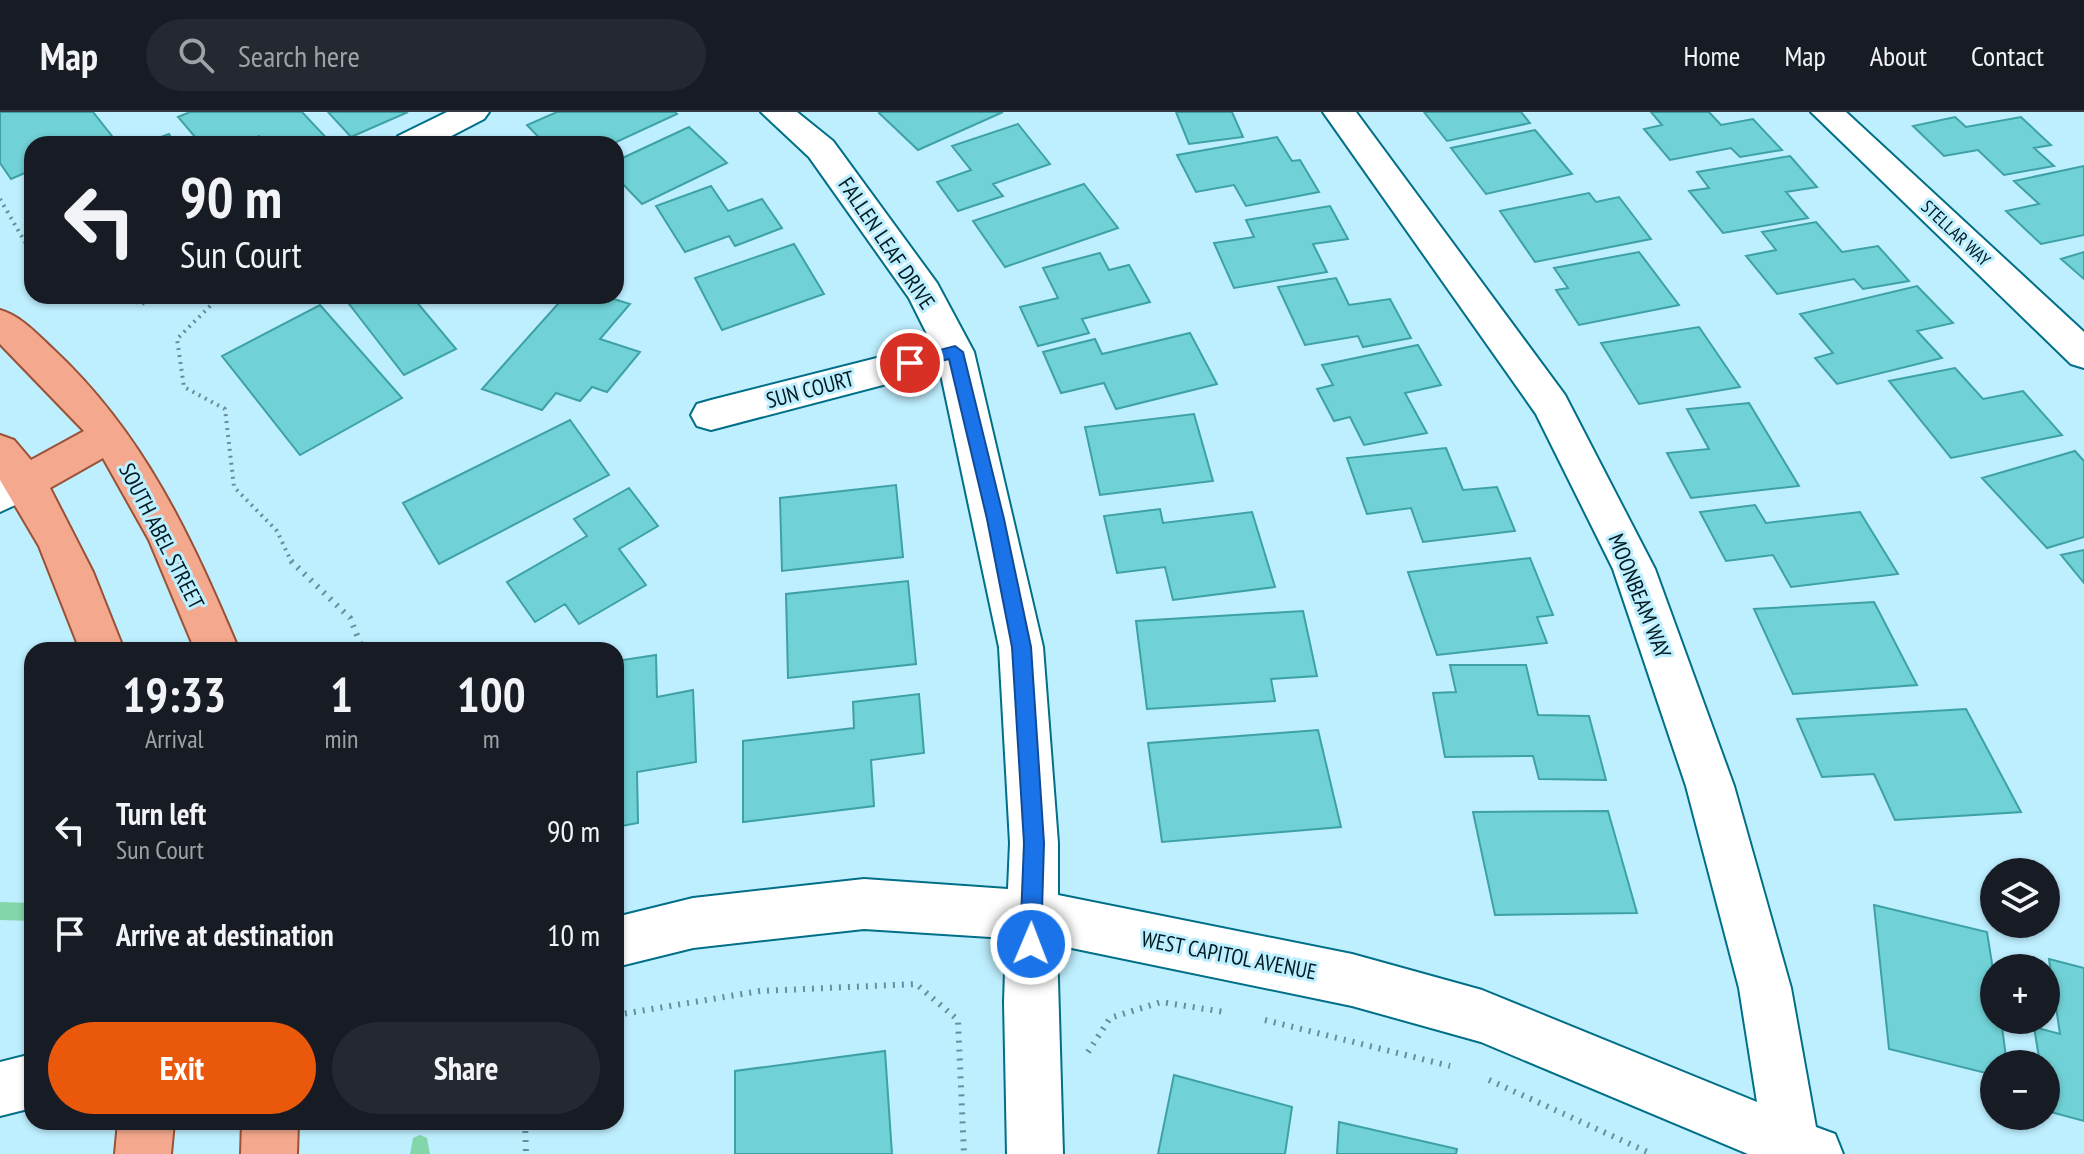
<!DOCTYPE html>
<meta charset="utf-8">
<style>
:root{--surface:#171b24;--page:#242831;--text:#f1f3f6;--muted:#9ea1a6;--line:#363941;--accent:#ea580c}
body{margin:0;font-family:"PT Sans Narrow",sans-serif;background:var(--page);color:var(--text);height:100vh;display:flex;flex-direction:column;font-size:30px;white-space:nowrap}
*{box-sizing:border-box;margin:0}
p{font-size:26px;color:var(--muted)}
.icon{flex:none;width:44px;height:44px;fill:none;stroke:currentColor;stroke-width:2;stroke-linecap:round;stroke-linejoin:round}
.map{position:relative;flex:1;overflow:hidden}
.side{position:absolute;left:24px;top:530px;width:600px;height:488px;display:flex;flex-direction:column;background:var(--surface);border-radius:24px;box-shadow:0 2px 6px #0004}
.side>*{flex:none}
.banner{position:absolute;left:24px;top:24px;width:600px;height:168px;border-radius:24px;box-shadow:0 2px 6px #0004;background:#171b24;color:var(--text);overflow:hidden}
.tools{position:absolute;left:1980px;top:746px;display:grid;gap:16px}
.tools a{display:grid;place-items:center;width:80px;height:80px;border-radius:50%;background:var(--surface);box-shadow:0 2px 6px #0004;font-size:40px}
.pin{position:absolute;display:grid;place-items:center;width:68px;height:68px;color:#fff;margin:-34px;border:4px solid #fff;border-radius:50%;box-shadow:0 2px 8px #0007}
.me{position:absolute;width:88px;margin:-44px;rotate:1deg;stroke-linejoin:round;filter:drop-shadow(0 0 6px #0008)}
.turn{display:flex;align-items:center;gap:28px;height:168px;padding:0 24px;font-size:36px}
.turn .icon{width:104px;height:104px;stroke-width:2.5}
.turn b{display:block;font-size:56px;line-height:68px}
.eta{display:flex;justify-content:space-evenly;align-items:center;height:136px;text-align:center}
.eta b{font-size:48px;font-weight:700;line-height:56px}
.action{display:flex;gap:16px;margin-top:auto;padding:16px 24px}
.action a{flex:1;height:92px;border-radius:48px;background:var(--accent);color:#fff;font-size:32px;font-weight:700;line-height:92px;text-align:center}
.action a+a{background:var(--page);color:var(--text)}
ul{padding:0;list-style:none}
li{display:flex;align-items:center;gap:24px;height:104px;padding:0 24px}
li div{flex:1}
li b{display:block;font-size:30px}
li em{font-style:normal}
header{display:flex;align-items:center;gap:48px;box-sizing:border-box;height:112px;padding:0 40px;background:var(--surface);border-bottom:2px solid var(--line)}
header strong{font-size:38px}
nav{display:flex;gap:44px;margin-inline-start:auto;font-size:28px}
.search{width:560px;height:72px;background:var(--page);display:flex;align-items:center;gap:20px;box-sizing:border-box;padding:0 28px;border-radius:44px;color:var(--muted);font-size:30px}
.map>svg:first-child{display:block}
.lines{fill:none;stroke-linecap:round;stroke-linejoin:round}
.stream{fill:#83d6aa;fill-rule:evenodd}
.building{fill:#70d1d6;stroke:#3da1a6;stroke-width:2}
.minor-casing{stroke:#006f87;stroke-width:4}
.major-casing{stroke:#9a5237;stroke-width:4}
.path-far1{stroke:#688e9b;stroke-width:4;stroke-dasharray:2 5;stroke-linecap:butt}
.path{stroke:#688e9b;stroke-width:6;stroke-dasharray:2 7;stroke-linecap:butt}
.minor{fill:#fff;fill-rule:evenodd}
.major{fill:#f4a98e;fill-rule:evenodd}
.route{fill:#1a73e8;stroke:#114b97;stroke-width:2}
.labels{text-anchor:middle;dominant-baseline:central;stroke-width:6;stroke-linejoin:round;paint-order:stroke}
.far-street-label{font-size:18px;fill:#001a22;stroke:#beefff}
.street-label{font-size:22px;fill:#001a22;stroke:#beefff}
</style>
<header>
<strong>Map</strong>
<div class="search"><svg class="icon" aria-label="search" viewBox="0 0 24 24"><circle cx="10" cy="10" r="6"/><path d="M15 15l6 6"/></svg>Search here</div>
<nav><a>Home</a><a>Map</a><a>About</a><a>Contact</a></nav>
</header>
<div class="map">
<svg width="2084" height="1042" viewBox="0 0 2084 1042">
<rect width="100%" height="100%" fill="#beefff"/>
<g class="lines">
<!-- stream -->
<path class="stream" d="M0,790L32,791V809L0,808Z
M420,1023L427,1026L430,1042H410L413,1026Z"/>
</g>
<!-- building -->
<path class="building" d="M0,0H93L112,24L92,32H32V58L11,67L0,51Z
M190,0H302L332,32H265L259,24L242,32H201L178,5Z
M328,0H408L351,25Z
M557,0H675L677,2L612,32H606L599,25L583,32H545L527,13Z
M1003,0L918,38L879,1L881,0Z
M1176,0H1232L1243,25L1189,32Z
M1424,0H1521L1530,11L1447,29Z
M1651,0H1709L1721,13L1753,7L1782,38L1740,45L1731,36L1670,48L1644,17L1662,13Z
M1955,5L1966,15L2021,5L2051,33L2034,36L2054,54L2004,63L1978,38L1944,44L1913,14Z
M1018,12L1050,52L993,72L1003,84L958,99L937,70L971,58L952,34Z
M689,15L727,51L642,92L616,65V49Z
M1535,18L1572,62L1486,82L1451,36Z
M169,22L175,32H142Z
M1277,25L1292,49L1300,48L1319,80L1246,94L1234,73L1196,80L1177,43Z
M1790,44L1817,75L1786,80L1808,106L1723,121L1689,79L1709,76L1697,60Z
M2084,54V123L2041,132L2006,99L2039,92L2014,69Z
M1084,72L1118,116L1005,155L973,109Z
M711,74L728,99L762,87L782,116L735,134L729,124L685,140L656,94Z
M1589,81L1596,90L1619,85L1651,127L1535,150L1500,99Z
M1330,94L1348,127L1313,132L1327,160L1234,176L1214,131L1254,125L1246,108Z
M1816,110L1842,140L1878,134L1909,169L1863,177L1854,167L1777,182L1746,144L1776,138L1762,120Z
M794,132L824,182L722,218L695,166Z
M1639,140L1679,193L1579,213L1556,178L1568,176L1554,156Z
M2084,140V167L2061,147Z
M1100,141L1109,158L1129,153L1150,190L1082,207L1089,221L1038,234L1020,195L1058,186L1043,156Z
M1336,166L1349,193L1390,187L1411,226L1363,235L1358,224L1305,233L1278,175Z
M1917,174L1953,211L1917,219L1942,246L1837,272L1815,246L1833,241L1800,202Z
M343,184H422L415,188L456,237L404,263Z
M565,184H604L630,192L600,227L640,240L607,280L592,275L580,289L556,281L542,298L482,277Z
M320,193L402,286L300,343L222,244Z
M1699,215L1740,275L1639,292L1601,231Z
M1190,221L1217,272L1116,297L1104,271L1061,281L1043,240L1095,227L1102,242Z
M1418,233L1441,273L1405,281L1427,321L1364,333L1350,305L1334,309L1317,277L1333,273L1322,253Z
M1955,256L1983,287L2023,279L2062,323L1951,346L1889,269Z
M1749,291L1799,374L1691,386L1667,341L1709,337L1687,297Z
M1194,302L1213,369L1100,383L1085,315Z
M570,308L609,363L439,452L403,391Z
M1446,336L1463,378L1497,375L1515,419L1423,430L1411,396L1367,402L1347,346Z
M2075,339L2084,349V425L2047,436L1982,366Z
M896,373L903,445L782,459L780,386Z
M629,376L658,414L619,437L646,473L579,512L565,492L535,510L507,470L587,424L574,407Z
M1755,393L1766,411L1860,400L1898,462L1791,475L1773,443L1726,449L1700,400Z
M1160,397L1163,411L1252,400L1275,475L1173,488L1165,455L1117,461L1104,404Z
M2084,438V471L2061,443Z
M1530,446L1553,503L1537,505L1547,531L1437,543L1408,460Z
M908,469L916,552L788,566L786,482Z
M1874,490L1917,573L1793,582L1754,497Z
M1303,499L1317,564L1271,567L1275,589L1147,597L1136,509Z
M656,543L657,585L693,578L696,650L637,660L638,711L616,715V549Z
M1450,553H1526L1538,603L1589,604L1606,668L1539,667L1533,644L1445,645L1433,581L1456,580Z
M919,582L924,641L871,648L874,694L743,710V629L854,616L853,590Z
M1966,597L2021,700L1895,708L1874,662L1822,665L1797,607Z
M1318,618L1341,715L1162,730L1148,631Z
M1608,699L1637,801L1495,803L1473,700Z
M1874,793L1987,820L1994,864V908H2001L2007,952H1994V963L1889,937Z
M2049,847L2084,856V1009L2047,999L2046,952H2040L2034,915L2060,922Z
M885,939L892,1042H735V959Z
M1174,963L1292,995L1285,1042H1158Z
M1339,1010L1457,1037L1456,1042H1337Z"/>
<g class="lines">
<defs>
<path id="minor" d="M447,0H489L484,7L436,32H394L398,24Z
M761,0H797L833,29L937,171L974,240L1043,535L1058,731V783L1352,842L1482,878L1757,990L1739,876L1686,674L1613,457L1536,302L1323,0H1356L1565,283L1655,457L1734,674L1791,876L1816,1015L1835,1022L1843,1042H1748L1481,930L1352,894L1057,833L1063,1042H1007L1004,890L1006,826L864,817L693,836L616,855V805L693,786L864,767L1008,777L1010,731L999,535L940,258L711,318L697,314L691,303L697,292L711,288L932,232L909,186L809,45Z
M1811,0H1846L2084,220V256L2071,252Z
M25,355L39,360L45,371L39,382L0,400V365Z
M32,942V996L0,1004V950Z"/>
<path id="major" d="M0,198C21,204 37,222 53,237C145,323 191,425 239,538H195L149,428L103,346L50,376L93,460L124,538H80L39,434L0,368V323L14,328L31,348L84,319L0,232Z
M118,1010H174L171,1042H115Z
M242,1010H298L297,1042H241Z"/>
</defs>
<!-- minor casing -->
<use href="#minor" class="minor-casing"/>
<!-- major casing -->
<use href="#major" class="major-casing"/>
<!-- path-far1 -->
<path class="path-far1" d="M0,87L32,142
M123,184L140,192L178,184
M220,184L177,227L184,275L225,297L234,375L277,419L292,451"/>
<!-- path -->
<path class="path" d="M291,449L350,506L363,538
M616,903L760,879L916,872L958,908L964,1042
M1265,908L1450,954
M1088,940L1110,906L1161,890L1224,900
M1489,968L1652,1042
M525,1010L526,1042"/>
<!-- minor -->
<use href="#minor" class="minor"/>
<!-- major -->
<use href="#major" class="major"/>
</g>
<!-- route -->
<path class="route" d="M955,234L963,240L1004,407L1031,535L1044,731L1041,832L1038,840L1031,843L1023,840L1020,832L1024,731L1012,535L987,407L949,247L910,257L903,251L905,247Z"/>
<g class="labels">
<!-- far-street labels -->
<g class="far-street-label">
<text transform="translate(1956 121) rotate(43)">STELLAR WAY</text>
</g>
<!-- street labels -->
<g class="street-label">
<text transform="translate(887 131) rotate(56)">FALLEN LEAF DRIVE</text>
<text transform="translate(810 277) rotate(-15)">SUN COURT</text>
<text transform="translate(162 424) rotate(63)">SOUTH ABEL STREET</text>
<text transform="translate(1640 484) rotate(68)">MOONBEAM WAY</text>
<text transform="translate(1229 843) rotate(11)">WEST CAPITOL AVENUE</text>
</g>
</g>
</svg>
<div class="tools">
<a><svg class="icon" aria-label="layers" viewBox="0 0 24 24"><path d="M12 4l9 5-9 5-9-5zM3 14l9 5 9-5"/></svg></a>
<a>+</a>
<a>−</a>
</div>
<div class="pin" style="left:910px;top:251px;background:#d93025"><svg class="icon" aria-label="arrive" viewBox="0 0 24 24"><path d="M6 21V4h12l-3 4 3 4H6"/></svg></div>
<svg class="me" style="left:1031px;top:832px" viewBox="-20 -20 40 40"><circle r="17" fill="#1a73e8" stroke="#fff" stroke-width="3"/><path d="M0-11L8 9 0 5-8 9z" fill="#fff"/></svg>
<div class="banner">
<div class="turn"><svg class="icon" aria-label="left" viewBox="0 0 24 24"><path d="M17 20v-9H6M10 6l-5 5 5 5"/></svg><div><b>90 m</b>Sun Court</div></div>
</div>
<section class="side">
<div class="eta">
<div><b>19:33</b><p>Arrival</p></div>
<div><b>1</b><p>min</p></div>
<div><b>100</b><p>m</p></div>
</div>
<ul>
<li><svg class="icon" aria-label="left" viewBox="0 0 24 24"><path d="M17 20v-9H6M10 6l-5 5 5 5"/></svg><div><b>Turn left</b><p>Sun Court</p></div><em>90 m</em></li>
<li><svg class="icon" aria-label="arrive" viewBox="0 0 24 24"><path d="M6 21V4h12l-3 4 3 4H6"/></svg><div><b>Arrive at destination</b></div><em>10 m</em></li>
</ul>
<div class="action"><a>Exit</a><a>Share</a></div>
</section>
</div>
